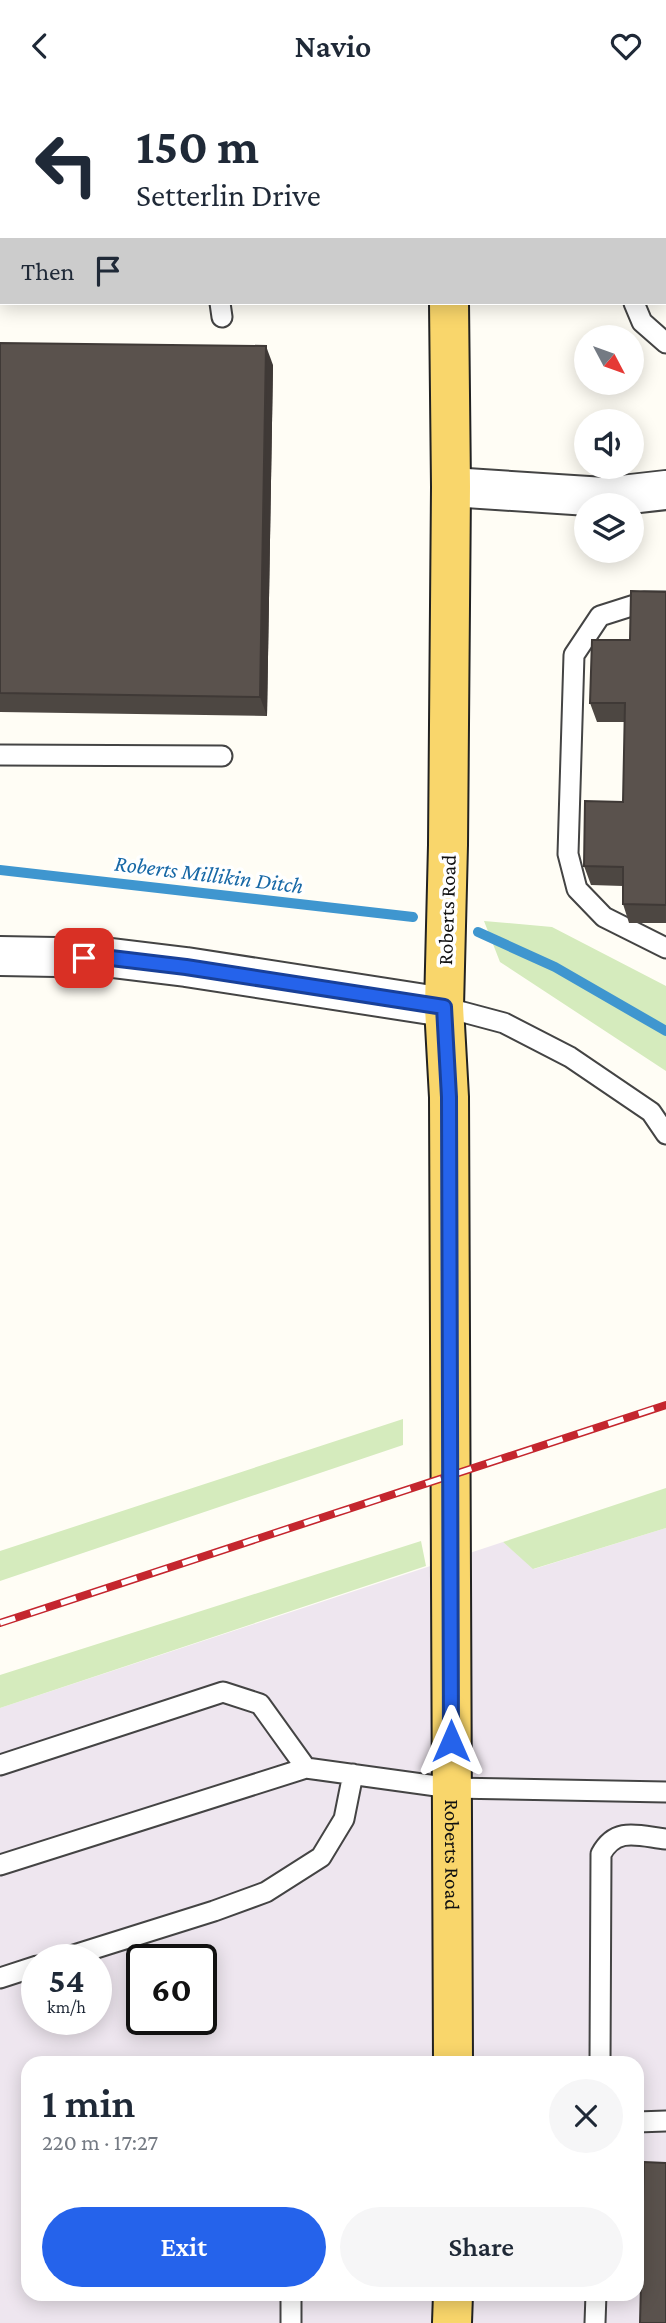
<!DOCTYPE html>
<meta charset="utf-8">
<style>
:root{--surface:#fff;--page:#f6f6f7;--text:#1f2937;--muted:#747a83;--accent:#2563eb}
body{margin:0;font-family:"Crimson Pro",serif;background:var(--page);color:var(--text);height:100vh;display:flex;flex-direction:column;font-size:26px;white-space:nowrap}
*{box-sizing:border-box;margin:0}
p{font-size:23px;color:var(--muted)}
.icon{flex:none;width:38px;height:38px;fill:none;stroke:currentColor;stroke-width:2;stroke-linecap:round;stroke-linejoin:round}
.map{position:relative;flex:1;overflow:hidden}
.sheet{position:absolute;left:21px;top:1965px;width:623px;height:245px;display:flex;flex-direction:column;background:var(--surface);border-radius:21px;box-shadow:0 4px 18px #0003}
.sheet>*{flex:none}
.guide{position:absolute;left:0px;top:0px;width:667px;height:214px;box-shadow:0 4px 18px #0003;background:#fff;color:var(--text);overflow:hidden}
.needle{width:46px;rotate:131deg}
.tools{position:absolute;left:574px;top:234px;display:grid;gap:14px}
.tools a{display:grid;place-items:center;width:70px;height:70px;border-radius:50%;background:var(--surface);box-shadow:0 4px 18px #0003;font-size:35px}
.speed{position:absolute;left:21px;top:1853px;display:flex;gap:14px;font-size:35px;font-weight:700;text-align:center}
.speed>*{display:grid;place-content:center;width:91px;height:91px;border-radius:50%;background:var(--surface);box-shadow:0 4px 18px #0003;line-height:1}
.speed small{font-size:18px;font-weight:400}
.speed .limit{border:4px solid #111;border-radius:10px;background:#fff;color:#111}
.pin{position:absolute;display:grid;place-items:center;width:60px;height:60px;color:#fff;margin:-30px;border-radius:14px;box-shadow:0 4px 10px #0006}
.me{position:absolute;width:77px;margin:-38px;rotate:0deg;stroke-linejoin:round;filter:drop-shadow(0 0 5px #0008)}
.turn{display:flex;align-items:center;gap:24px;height:147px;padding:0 21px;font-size:32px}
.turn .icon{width:91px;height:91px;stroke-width:2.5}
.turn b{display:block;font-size:49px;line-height:60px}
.then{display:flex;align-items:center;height:66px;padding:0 21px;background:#0003;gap:14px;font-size:26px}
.round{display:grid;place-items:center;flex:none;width:74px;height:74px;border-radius:37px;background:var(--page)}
.head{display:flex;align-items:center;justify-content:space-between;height:119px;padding:0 21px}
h1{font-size:42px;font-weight:600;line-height:52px}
.button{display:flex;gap:14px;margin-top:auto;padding:14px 21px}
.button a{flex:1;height:80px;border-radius:42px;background:var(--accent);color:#fff;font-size:28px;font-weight:600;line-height:80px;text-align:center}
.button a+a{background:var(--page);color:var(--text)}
header{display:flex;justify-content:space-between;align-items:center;height:91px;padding:0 21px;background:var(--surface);font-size:32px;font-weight:600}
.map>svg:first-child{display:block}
.industrial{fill:#eee6ef;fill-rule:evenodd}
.green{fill:#d5ebbd}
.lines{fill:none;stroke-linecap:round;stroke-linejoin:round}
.stream{stroke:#3f96cf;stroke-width:10}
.service-casing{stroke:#444;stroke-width:23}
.minor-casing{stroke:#444;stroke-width:42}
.primary-casing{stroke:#222;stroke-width:42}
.service{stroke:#fff;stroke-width:19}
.minor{stroke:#fff;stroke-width:38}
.primary{stroke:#f9d66b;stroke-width:38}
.rail-casing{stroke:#c4262e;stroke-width:8}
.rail{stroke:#fff;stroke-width:5;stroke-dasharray:16;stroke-linecap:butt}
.wall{fill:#4d4742}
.shaded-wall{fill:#3f3936}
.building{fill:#5a524d;stroke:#3f3936;stroke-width:2}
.route-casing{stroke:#184099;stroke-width:18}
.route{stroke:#2563eb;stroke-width:12}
.labels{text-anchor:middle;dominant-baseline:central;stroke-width:7;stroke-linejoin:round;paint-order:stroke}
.street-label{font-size:21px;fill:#111;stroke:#fff}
.water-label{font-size:23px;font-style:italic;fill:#1768a6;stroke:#fff}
</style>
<header><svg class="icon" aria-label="back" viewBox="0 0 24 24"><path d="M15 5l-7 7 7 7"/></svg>Navio<svg class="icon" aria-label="heart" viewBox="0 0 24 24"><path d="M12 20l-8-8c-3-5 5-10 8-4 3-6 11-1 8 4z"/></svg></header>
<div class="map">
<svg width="666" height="2232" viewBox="0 0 666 2232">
<rect width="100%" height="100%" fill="#fffdf5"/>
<!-- industrial -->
<path class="industrial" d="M666,1437V2232H0V1617L503,1451L534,1478ZM37,1869H96V1928H37ZM142,1869H201V1928H142ZM28,1972H637V2203H28Z"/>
<!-- green -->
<path class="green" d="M484,830L552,836L666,895V980L500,871Z
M403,1328V1354L0,1490V1460Z
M666,1397V1437L533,1478L503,1451Z
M421,1450L426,1475L0,1617V1584Z"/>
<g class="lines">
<!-- stream -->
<path class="stream" d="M0,779L413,826
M478,841L555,876L666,940"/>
<defs>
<path id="service" d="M0,132H2
M220,212L222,226
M634,212L642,231L666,252
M666,511H644L600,525L574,564L568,763L577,798L604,826L666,857
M0,664L222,665
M444,916L504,932L570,966L651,1021L666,1043
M0,1674L223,1601L260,1613L306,1677
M0,1774L306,1677L451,1697L666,1701
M58,1869L214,1820L266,1801L321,1766L344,1728L353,1683
M0,1887L37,1875
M600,1972L601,1763C616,1735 639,1745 666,1748
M637,2031L666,2030
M291,2232V2203
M595,2232L596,2203"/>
<path id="minor" d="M451,396L604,406L666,399
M0,865L112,867L186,876L444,916"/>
<g id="primary">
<path d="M450,2V0"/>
<path id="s1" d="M449,212L451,396L448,754L444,916L449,1006L453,1972"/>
<path d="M452,2232L453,2203"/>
</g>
</defs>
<!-- service casing -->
<use href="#service" class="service-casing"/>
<!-- minor casing -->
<use href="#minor" class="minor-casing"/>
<!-- primary casing -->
<use href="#primary" class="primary-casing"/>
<!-- service -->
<use href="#service" class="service"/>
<!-- minor -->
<use href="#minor" class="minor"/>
<!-- primary -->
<use href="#primary" class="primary"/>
<defs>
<path id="rail" d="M0,1532L666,1314"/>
</defs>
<!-- rail casing -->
<use href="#rail" class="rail-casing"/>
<!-- rail -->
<use href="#rail" class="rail"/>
</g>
<!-- wall -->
<path class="wall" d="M0,252L273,274L267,625L0,621Z
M666,501V832H629L623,813V795L591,794L584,775L623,711L625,631H597L590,612L630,549Z"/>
<!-- shaded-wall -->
<path class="shaded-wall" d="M266,255L273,274L267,625L260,606Z"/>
<!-- building -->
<path class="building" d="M633,0H666V100L665,97V2H634Z
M0,252L266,255L260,606L0,602Z
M631,500L666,501V814L623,813V776L584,775L585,710L623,711L625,612H590L592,549H630Z
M644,2071L666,2072V2232H640Z"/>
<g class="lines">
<defs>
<path id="route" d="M84,867H111L186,876L444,916L449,1006L451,1650"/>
</defs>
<!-- route casing -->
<use href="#route" class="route-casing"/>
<!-- route -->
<use href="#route" class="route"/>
</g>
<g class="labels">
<!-- street labels -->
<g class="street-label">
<text transform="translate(447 819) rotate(-88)">Roberts Road</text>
<text stroke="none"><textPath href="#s1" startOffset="1552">Roberts Road</textPath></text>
</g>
<!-- water labels -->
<g class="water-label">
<text transform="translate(209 783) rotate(7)">Roberts Millikin Ditch</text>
</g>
</g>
</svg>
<div class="tools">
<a><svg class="needle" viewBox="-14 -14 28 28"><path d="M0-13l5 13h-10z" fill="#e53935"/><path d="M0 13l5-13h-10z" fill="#747a83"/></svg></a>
<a><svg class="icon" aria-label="sound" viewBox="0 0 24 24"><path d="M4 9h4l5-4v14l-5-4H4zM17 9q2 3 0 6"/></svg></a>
<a><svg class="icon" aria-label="layers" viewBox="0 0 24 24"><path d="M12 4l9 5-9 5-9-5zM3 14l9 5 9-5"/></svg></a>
</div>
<div class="speed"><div>54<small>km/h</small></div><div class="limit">60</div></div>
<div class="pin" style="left:84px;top:867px;background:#d93025"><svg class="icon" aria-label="arrive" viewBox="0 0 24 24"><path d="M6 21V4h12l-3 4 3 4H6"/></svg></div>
<svg class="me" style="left:451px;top:1650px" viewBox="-20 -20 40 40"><path d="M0-17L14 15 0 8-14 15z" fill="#2563eb" stroke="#fff" stroke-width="4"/></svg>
<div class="guide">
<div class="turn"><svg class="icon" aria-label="left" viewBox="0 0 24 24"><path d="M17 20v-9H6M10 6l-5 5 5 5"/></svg><div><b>150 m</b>Setterlin Drive</div></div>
<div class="then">Then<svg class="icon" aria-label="arrive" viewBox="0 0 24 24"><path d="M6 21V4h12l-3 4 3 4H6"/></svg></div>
</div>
<section class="sheet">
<div class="head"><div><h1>1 min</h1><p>220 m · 17:27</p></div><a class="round"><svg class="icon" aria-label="close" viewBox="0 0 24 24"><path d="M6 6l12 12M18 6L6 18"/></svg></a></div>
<div class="button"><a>Exit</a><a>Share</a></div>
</section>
</div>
